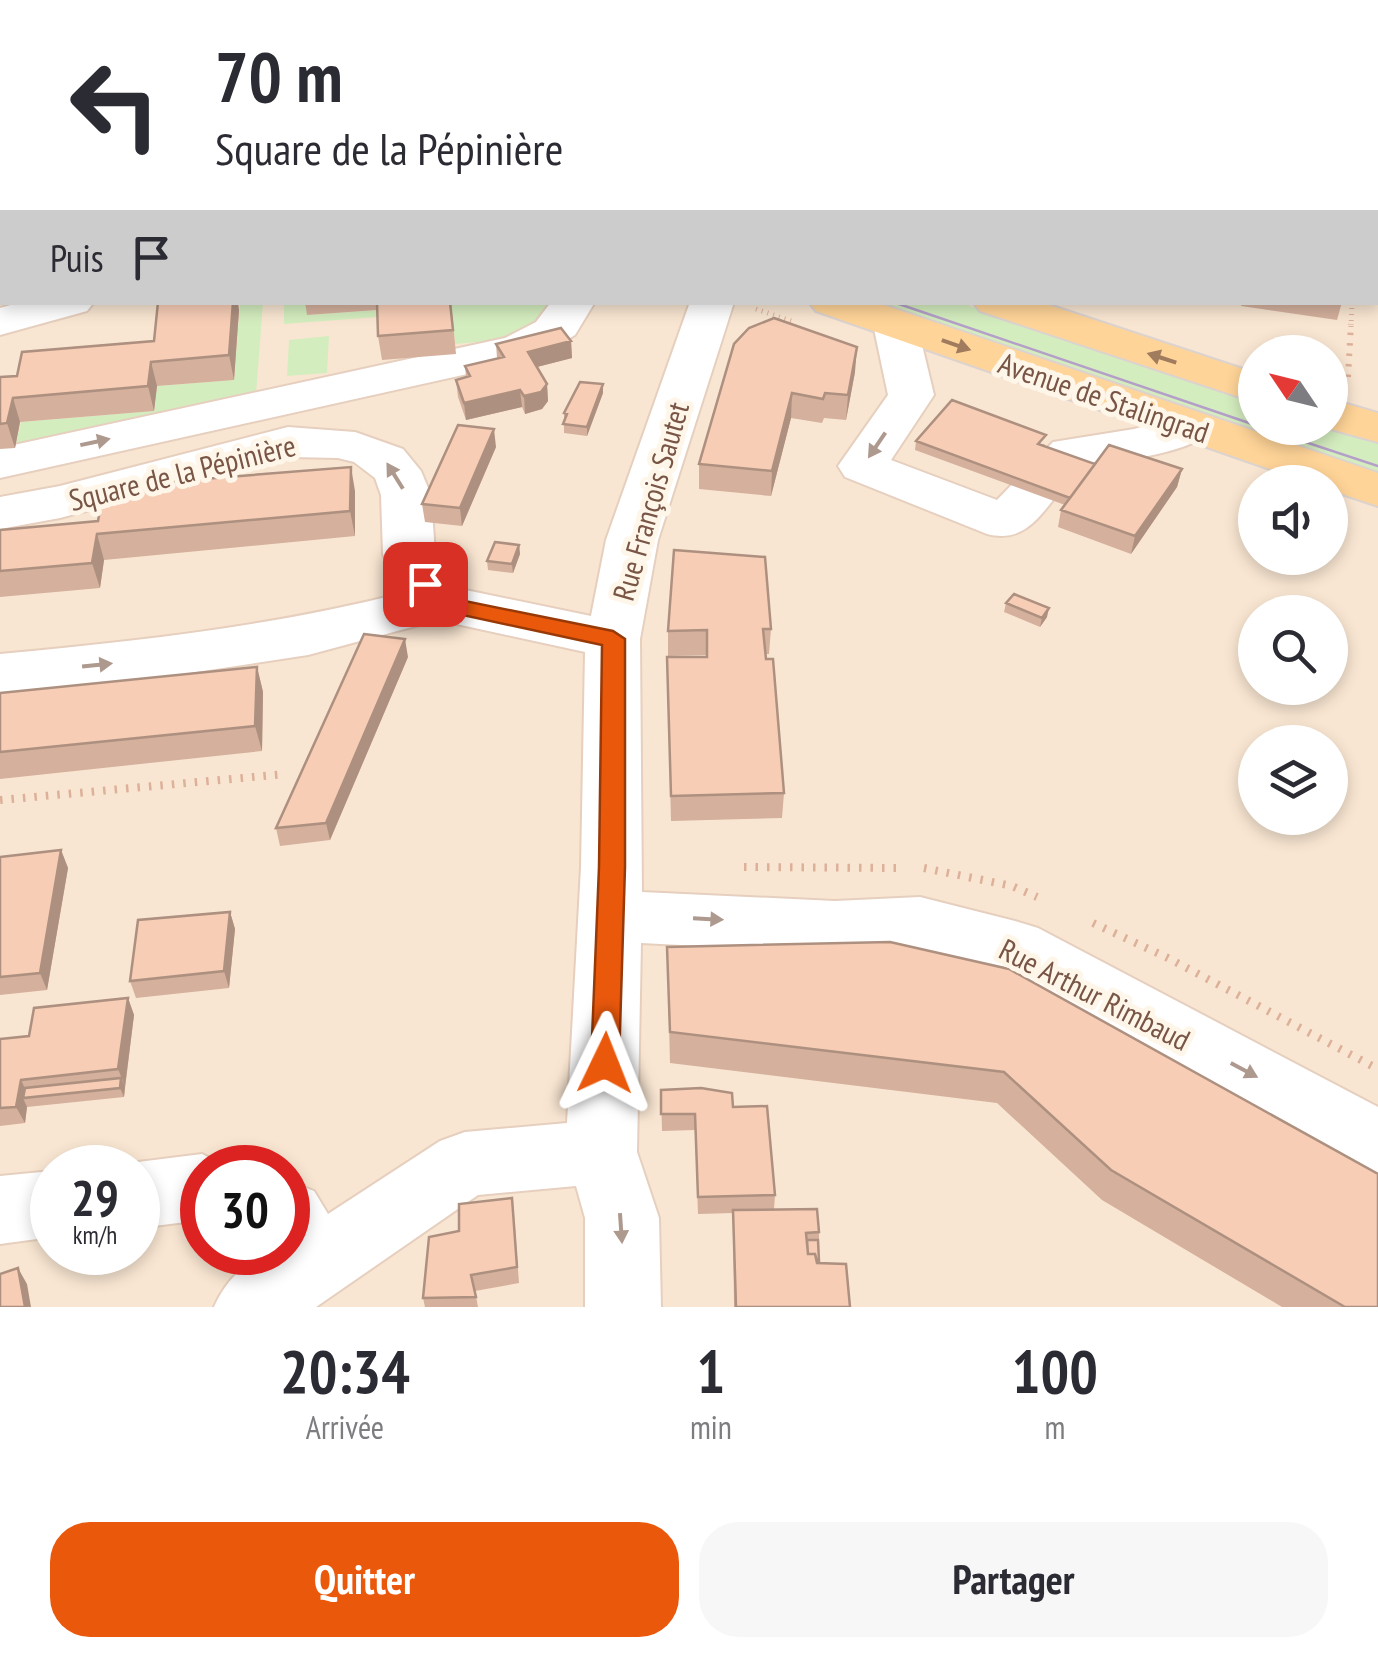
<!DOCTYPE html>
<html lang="fr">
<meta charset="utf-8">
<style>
:root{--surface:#fff;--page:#f7f7f7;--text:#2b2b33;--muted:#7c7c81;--accent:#ea580c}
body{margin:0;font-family:"PT Sans Narrow",sans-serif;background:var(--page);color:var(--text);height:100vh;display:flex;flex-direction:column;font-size:38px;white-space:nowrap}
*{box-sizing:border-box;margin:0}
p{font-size:32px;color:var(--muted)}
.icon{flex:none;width:55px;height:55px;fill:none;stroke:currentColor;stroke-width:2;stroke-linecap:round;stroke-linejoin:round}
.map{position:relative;height:1307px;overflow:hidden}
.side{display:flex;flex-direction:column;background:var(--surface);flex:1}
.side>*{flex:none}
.hud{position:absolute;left:0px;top:0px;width:1380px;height:305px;box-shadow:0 5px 15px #0003;background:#fff;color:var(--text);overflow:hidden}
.needle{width:65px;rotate:305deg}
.buttons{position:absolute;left:1238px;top:335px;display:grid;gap:20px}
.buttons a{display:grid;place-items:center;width:110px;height:110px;border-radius:50%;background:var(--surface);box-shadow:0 5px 15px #0003;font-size:50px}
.speed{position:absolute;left:30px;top:1145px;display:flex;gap:20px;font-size:50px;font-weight:700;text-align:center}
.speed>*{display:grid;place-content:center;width:130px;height:130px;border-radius:50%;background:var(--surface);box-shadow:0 5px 15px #0003;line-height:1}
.speed small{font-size:25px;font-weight:400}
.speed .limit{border:15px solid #d22;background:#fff;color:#111}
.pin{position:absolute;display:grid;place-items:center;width:85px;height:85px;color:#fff;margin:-42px;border-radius:20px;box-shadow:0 5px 15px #0006}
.me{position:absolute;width:110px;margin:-55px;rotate:2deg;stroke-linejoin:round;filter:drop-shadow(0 0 8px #0008)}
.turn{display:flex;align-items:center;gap:35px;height:210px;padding:0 50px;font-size:45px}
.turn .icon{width:130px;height:130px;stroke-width:2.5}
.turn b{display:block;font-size:70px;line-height:85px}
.then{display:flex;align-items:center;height:95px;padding:0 50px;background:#0003;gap:20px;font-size:38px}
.eta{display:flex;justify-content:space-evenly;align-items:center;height:170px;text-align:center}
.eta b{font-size:60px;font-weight:800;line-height:70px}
.cta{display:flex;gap:20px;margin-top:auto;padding:20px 50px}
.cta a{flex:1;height:115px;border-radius:40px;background:var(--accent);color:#fff;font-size:40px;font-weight:800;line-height:115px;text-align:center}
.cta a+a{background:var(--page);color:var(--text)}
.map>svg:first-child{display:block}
.residential{fill:#f9e6d2;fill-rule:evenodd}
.green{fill:#d4edbf}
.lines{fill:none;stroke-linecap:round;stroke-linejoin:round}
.minor-casing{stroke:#e6cfbe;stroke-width:4}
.major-casing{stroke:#dcd3cf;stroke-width:4}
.path-far2{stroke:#dcb099;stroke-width:5;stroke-dasharray:1 5;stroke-linecap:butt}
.path-far1{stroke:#dcb099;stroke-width:6;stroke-dasharray:2.5 8;stroke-linecap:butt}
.path{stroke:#dcb099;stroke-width:8;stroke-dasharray:2.5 9;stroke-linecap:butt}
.minor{fill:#fff;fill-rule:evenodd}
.major{fill:#ffd498;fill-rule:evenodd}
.tram{stroke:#b49fc9;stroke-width:2.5}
.wall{fill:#d4b09d}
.shaded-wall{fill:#ad907f}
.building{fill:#f7cdb6;stroke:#ad907f;stroke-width:2.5}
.oneway{fill:#a07b5e}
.oneway2{fill:#ae998f}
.route{fill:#ea580c;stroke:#983908;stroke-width:2.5}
.labels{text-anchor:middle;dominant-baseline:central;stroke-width:10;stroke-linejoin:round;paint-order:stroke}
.street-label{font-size:30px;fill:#785545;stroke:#fff6ea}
</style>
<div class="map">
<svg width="1378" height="1307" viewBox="0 0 1378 1307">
<rect width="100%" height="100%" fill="#fef2e2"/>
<!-- residential -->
<path class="residential" d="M0,0H1378V1307H0ZM2,2H1378V302H2ZM1255,352H1330V428H1255ZM1255,482H1330V558H1255ZM1255,612H1330V688H1255ZM1255,742H1330V818H1255ZM52,1168H138V1252H52ZM202,1168H288V1252H202Z"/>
<!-- green -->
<path class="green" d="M559,302L521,338L455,344L451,303Z
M240,303H263L256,395L15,447L21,422L154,411L157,386L234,380Z
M284,303H307L308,315L380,310L377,317L284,324Z
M864,303H961L1255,400V428H1330L1378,441V477Z
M329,336L327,373L287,376L289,340Z"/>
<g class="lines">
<defs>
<path id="minor" d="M1135,0H1169V2H1135Z
M21,302H94L87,311L0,335V308Z
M551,302H595L575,335L535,359L0,478V448L505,338L536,322Z
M690,302H734L658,540L640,639L642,892L835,901L920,897L1015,921L1038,928L1378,1107V1174L1353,1164L998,969L920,949L835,953L641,943L637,1152L659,1218L661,1307H585V1218L576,1186L478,1195L316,1307H214C227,1277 253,1252 288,1252V1181L314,1191L328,1214L440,1141L465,1132L567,1123L581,867L585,652L438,620L308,655L170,676L0,694V654C138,641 268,627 403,593L383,554L381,495L375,478L354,462L338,458L289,457L60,518L0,529V497L60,486L288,427L355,432L403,449L421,471L431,495L435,554L456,588L591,616L606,540Z
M895,311L911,315L917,324L934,395L891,460L997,500L1053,442L1134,429L1191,413L1208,417L1215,427C1200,449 1140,458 1113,462C1104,463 1090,463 1083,468C1049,493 1036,547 987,534L845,477L838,466L888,395L873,324L879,315Z
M202,1154L229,1168H202V1220L138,1228V1168H123L138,1162Z
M52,1171V1237L0,1244V1176Z"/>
<path id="major" d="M132,0H169L170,2H134Z
M0,38L2,39V61L0,60Z
M809,302H875L1378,473V506L1330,490V482H1307L816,311Z
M973,302H1040L1255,373V402L980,311Z
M1330,399L1378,413V442L1327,428Z"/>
</defs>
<!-- minor casing -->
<use href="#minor" class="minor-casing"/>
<!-- major casing -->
<use href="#major" class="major-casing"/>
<!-- path-far2 -->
<path class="path-far2" d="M756,309L791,321
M1351,327L1352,302"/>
<!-- path-far1 -->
<path class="path-far1" d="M1348,377L1351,324"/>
<!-- path -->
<path class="path" d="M0,800L286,774
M744,867L901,868
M924,868L1012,886L1037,897
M1093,923L1168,958L1378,1069"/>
<!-- minor -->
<use href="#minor" class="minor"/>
<!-- major -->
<use href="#major" class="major"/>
<!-- tram -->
<path class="tram" d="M24,0L32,2
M0,1L5,2
M893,302L1255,425
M1263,428L1378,466"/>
</g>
<!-- wall -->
<path class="wall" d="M347,0H416V2H356Z
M495,0H709L721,2H507Z
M305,302H451L456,354L382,360L378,336L377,310L307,315Z
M1242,302H1342L1337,320L1241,306Z
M239,310L234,380L157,386L154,411L20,422L15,448L0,449V377L17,376L154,341Z
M571,341L572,358L537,367L547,384L548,401L542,409L525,414L522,407L466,420L458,397L456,380L466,377L465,366L497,358L496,344Z
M734,344L855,372L846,420L824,418L822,423L791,418L771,496L699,489V464Z
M603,393L587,436L564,433V413Z
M916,441L1045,444L1043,446L1095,464L1182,469L1177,487L1131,554L1058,527L1061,510L1065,505L915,450Z
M496,447L462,526L425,522L422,504Z
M355,491V536L104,560L100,588L0,597V530L98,521Z
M519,545L520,554L513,573L488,570L487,561Z
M1006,603L1047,617L1040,627L1004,612Z
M771,629L769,654H765L784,793L782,818L671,821L667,657H706V655L668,656V631Z
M408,657L330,840L280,846L276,828Z
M257,667L263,692L262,751L0,779V693Z
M61,850L68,868L47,990L0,995V857Z
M230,912L235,929L229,988L136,998L130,981Z
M890,942L1378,1307H1282L1102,1200L997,1103L670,1063L667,947Z
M128,998L134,1015L124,1097L27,1107L25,1123L0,1126V1039L29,1036Z
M661,1090L733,1107L775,1195L774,1209L819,1232V1263L850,1307H734L733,1213L698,1214L695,1130L662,1131Z
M514,1214L519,1283L475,1291L478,1307H425L423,1298L459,1231Z"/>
<!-- shaded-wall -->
<path class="shaded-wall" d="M400,0H416V2H401Z
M233,302H238L239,310L234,380L229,355Z
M571,341L572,358L529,369L528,352Z
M857,347L855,372L846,420L848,395Z
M151,362L157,386L154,411L148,386Z
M547,384L548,401L542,409L525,414L524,396Z
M603,384V393L587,436V427Z
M520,390L522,407L466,420L464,403Z
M792,393L791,418L771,496L772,471Z
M13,398L20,422L15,448L7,423Z
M494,429L496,447L462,526L460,508Z
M351,467L355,491V536L350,511Z
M1182,469L1177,487L1131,554L1135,536Z
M97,534L104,560L100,588L92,563Z
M519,545L520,554L513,573L512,564Z
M1049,608L1047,617L1040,627L1042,618Z
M405,639L408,657L330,840L326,823Z
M257,667L263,692L262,751L255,726Z
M61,850L68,868L47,990L40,973Z
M230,912L235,929L229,988L224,971Z
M128,998L134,1015L125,1086L118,1069Z
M121,1078L125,1086L124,1097L120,1088Z
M21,1080L29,1097L23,1098L27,1107L25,1123L16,1107Z
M18,1268L27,1284L31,1307H25Z"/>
<!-- building -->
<path class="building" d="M367,0H376L386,2H363Z
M597,0H709L721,2H610Z
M1017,0H1071L1070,2H1016Z
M1225,0H1363V2H1224Z
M0,159L2,164V176H0Z
M0,223H2V245L0,246Z
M158,302H233L229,355L151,362L148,386L13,398L7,423L0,424V377L17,376L22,352L154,341Z
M377,302H450L453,330L378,336Z
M774,318L857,347L848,395L825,393L823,399L792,393L772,471L699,464L734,344L749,328Z
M561,328L571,341L528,352L547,384L541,392L524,396L520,390L464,403L456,380L470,376L465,366L504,357L496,344Z
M580,382L603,384L587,427L563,424L567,414L564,413Z
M952,400L1046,435L1038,444L1095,464L1070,498L916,441Z
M458,425L494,429L460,508L422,504Z
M1109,445L1182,469L1135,536L1061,510Z
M351,467L350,511L97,534L92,563L0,571V530L98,521L104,487Z
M495,542L519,545L512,564L487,561Z
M674,550L765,557L771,629H763L766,659H773L784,793L671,796L667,657H707V630L668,631Z
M1014,594L1049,608L1042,618L1006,603Z
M364,634L405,639L326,823L276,828Z
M257,667L255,726L0,752V693Z
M61,850L40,973L0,977V857Z
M230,912L224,971L130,981L138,920Z
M890,942L1009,969L1378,1174V1307H1345L1111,1170L1004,1072L670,1032L667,947Z
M128,998L118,1069L21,1080L16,1107L0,1108V1039L29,1036L34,1008Z
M121,1078L120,1088L23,1098L25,1088Z
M701,1088L732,1093L733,1107L767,1106L775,1195L698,1197L695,1114H661V1090Z
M512,1198L517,1267L471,1275L476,1297L423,1298L429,1237L459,1231V1204Z
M817,1209L819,1232L806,1233L808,1254H815L817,1263L846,1264L850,1307H736L733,1210Z
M807,1240H818L819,1261H817L815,1254H808Z
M18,1268L25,1307H0V1274Z"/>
<!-- one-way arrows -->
<defs><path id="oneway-solid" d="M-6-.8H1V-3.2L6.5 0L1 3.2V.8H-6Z" transform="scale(2.5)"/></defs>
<g class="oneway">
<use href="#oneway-solid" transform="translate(956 345) rotate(19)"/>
<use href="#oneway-solid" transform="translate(1162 358) rotate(-162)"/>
</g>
<g class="oneway2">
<use href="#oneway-solid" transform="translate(95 442) rotate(-12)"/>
<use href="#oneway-solid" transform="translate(877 445) rotate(124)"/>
<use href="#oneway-solid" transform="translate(395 476) rotate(-122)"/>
<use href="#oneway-solid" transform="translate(97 665) rotate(-6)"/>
<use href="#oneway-solid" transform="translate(708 919) rotate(3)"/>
<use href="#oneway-solid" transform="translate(1244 1070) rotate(28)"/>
<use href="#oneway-solid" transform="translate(621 1228) rotate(86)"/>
</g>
<!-- route -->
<path class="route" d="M425,576L433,578L445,597L613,631L625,639V867L619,1063L615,1071L605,1075L595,1071L591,1063L599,867L602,645L430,608L414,584Z"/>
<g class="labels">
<!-- street labels -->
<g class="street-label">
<text transform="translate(1104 397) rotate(19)">Avenue de Stalingrad</text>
<text transform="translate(182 472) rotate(-14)">Square de la Pépinière</text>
<text transform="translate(650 501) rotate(-74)">Rue François Sautet</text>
<text transform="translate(1095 994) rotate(27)">Rue Arthur Rimbaud</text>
</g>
</g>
</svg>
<div class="buttons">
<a><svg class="needle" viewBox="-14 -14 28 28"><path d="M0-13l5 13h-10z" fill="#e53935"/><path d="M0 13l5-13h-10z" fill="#7c7c81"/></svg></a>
<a><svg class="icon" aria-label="sound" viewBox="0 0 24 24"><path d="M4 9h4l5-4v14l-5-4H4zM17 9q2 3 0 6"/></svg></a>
<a><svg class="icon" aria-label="search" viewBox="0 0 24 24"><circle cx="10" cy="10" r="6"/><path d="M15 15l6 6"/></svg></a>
<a><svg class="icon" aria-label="layers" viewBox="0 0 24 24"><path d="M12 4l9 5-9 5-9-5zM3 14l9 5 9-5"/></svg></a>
</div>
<div class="speed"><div>29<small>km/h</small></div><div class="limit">30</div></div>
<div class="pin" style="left:425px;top:584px;background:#d93025"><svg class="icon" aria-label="arrive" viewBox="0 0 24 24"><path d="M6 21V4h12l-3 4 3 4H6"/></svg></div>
<svg class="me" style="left:605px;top:1063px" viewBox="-20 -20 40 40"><path d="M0-17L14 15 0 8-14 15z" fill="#ea580c" stroke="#fff" stroke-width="4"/></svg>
<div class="hud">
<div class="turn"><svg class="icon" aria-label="left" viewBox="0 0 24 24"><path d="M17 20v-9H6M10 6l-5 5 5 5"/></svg><div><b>70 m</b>Square de la Pépinière</div></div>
<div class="then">Puis<svg class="icon" aria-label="arrive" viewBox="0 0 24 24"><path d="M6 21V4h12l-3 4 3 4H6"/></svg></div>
</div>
</div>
<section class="side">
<div class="eta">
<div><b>20:34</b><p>Arrivée</p></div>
<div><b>1</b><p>min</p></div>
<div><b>100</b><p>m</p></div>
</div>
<div class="cta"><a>Quitter</a><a>Partager</a></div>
</section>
